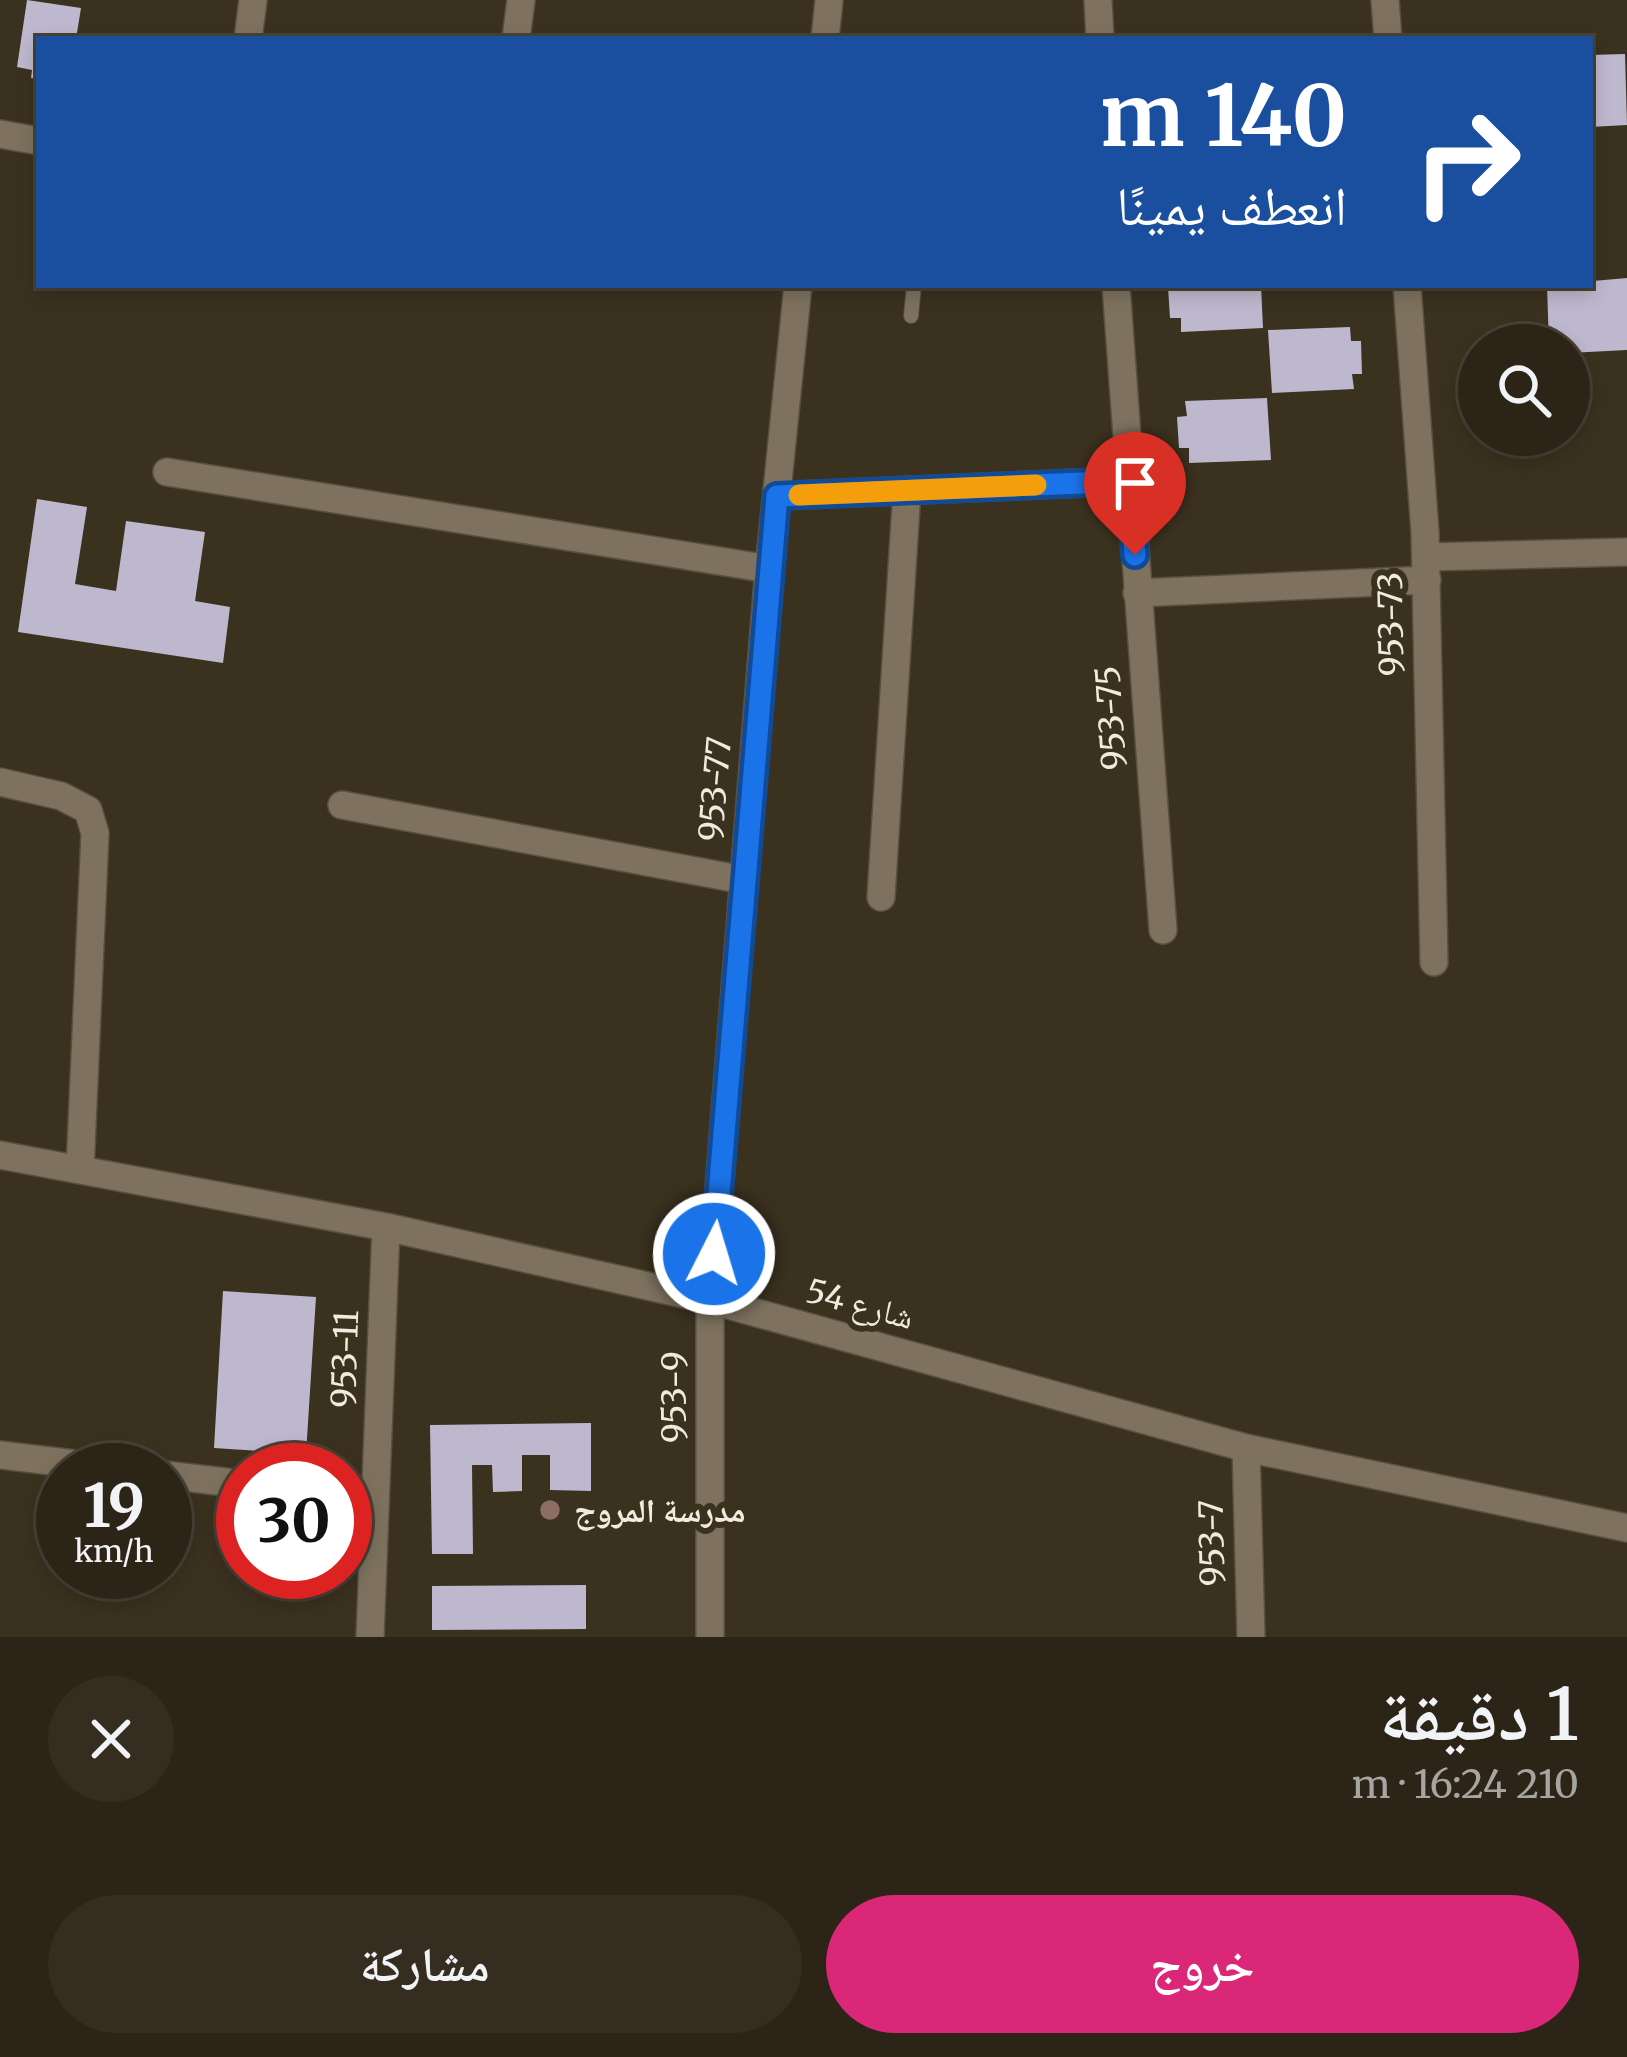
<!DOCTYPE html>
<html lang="ar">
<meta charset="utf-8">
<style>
:root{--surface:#2c2517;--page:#342d20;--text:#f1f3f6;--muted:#a6a5a1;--line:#484236;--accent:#db2777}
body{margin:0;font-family:Merriweather,"Noto Naskh Arabic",serif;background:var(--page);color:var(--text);direction:rtl;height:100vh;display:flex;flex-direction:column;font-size:45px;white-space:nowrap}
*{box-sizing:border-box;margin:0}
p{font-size:39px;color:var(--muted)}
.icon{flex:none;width:66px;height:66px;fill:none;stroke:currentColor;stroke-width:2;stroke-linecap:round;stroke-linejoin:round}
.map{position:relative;height:1637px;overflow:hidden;direction:ltr}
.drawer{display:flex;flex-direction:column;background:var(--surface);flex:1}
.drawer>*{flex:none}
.guide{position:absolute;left:36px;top:36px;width:1557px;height:252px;border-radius:0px;box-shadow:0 6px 18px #0003,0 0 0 3px var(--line);direction:rtl;background:#1a4fa0;color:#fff;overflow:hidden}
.buttons{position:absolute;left:1458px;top:324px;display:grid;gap:24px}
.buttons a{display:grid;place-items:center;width:132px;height:132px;border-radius:50%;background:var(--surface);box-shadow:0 6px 18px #0003,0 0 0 3px var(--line);font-size:60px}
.speed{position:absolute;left:36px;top:1443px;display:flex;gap:24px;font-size:60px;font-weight:700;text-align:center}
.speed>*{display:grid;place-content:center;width:156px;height:156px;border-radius:50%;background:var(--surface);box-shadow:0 6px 18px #0003,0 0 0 3px var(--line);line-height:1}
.speed small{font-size:30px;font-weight:400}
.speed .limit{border:18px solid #d22;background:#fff;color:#111}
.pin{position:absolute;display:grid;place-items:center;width:102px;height:102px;color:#fff;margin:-123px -51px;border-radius:50% 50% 50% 0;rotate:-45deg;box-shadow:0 0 12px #0007}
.pin .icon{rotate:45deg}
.me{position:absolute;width:132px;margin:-66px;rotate:5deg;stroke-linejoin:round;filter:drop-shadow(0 0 9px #0008)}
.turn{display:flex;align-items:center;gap:42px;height:252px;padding:0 48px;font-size:54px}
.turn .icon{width:156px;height:156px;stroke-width:2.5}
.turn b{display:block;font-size:84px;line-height:102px}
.round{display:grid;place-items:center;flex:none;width:126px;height:126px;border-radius:63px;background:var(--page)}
.summary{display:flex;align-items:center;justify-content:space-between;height:204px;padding:0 48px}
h1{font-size:72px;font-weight:600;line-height:90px}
.primary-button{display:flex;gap:24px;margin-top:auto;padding:24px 48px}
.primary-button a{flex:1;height:138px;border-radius:72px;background:var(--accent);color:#fff;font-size:48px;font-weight:600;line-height:138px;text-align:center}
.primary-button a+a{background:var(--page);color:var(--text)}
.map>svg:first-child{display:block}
.building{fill:#beb8ce}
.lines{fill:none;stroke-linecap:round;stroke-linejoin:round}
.service-casing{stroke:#584f40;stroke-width:16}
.minor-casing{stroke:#584f40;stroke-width:30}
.service{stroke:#7e725f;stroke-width:14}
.minor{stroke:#7e725f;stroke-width:27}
.route-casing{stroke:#114b97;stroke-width:30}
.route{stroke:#1a73e8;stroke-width:21}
.slow{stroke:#f59e0b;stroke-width:21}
.education-dot{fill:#8d6e63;stroke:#3b311f;stroke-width:4.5}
.labels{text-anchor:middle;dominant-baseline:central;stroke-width:12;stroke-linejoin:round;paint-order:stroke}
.street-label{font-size:33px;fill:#f0eadf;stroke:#3b311f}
.poi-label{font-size:33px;font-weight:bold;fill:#f0eadf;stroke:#3b311f;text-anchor:start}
</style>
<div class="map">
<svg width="1627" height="1637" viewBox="0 0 1627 1637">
<rect width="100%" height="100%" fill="#3b311f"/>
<!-- building -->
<path class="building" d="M27,0L81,8L76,39H39V79L31,78L32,70L17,67Z
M1625,54L1627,125L1590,127V55Z
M1627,278V350L1569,353V345H1549L1547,285Z
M1261,285L1263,328L1181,332V318H1170L1168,287Z
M1350,327L1351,341H1361L1362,374H1352L1354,389L1272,393L1268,330Z
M1267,398L1271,460L1189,463V448H1179L1177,417L1187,416L1185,401Z
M37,499L87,507L75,584L116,591L126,521L205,532L195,601L230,607L223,663L18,632Z
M223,1291L316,1297L306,1454L214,1448Z
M591,1423V1491L550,1490V1455H522V1491L493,1492L492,1465H472L473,1554H432L430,1425Z
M586,1585V1629L432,1630V1586Z"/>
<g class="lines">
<defs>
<path id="service" d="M911,316L914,285"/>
<path id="minor" d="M1098,0L1100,39
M1385,0L1388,39
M248,39L253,0
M516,39L521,0
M825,39L829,0
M0,134L39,141
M1116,285L1163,930
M1407,285L1425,532L1434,962
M167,472L769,569
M777,496L1129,481
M1426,557L1627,552
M1137,593L1427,580
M0,782L61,796L88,810L95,833L80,1170
M342,805L744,880
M881,897L907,490
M0,1155L386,1227L710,1300L1246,1448L1627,1528
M1246,1448L1251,1637
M0,1455L125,1470
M165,1475L243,1484
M370,1637L386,1227
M710,1637V1300L769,569L798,285"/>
</defs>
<!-- service casing -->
<use href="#service" class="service-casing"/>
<!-- minor casing -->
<use href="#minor" class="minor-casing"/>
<!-- service -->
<use href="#service" class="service"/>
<!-- minor -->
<use href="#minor" class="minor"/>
</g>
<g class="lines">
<defs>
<path id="route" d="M714,1254L777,496L1129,481L1135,555"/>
</defs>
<!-- route casing -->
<use href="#route" class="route-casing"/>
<!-- route -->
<use href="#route" class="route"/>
<!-- slow -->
<path class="slow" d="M799,495L1036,485"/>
</g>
<!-- markers -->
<circle class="education-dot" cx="550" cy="1510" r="12"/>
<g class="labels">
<!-- street labels -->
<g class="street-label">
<text transform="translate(1391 624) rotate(-91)">953-73</text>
<text transform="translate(1111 718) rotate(-94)">953-75</text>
<text transform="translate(715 789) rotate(-85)">953-77</text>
<text transform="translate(860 1304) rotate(15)">شارع 54</text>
<text transform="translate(345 1359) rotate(-88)">953-11</text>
<text transform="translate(674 1397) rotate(-90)">953-9</text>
<text transform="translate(1212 1543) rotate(-91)">953-7</text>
</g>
<!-- poi labels -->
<g class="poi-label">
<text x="574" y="1510">مدرسة المروج</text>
</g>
</g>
</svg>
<div class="buttons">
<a><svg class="icon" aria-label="search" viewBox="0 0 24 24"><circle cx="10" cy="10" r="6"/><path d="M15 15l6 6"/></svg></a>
</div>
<div class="speed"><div>19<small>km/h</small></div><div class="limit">30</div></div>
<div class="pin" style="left:1135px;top:555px;background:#d93025"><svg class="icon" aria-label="arrive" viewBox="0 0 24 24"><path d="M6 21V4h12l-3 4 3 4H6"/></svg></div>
<svg class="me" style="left:714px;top:1254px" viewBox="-20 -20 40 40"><circle r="17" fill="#1a73e8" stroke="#fff" stroke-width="3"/><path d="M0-11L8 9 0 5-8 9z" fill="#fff"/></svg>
<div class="guide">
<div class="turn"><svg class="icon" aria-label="right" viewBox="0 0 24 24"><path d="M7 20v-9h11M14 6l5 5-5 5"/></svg><div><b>140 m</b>انعطف يمينًا</div></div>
</div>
</div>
<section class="drawer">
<div class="summary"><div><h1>1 دقيقة</h1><p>210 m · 16:24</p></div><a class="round"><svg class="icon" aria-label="close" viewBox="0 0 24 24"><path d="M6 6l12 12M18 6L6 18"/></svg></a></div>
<div class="primary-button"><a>خروج</a><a>مشاركة</a></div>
</section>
